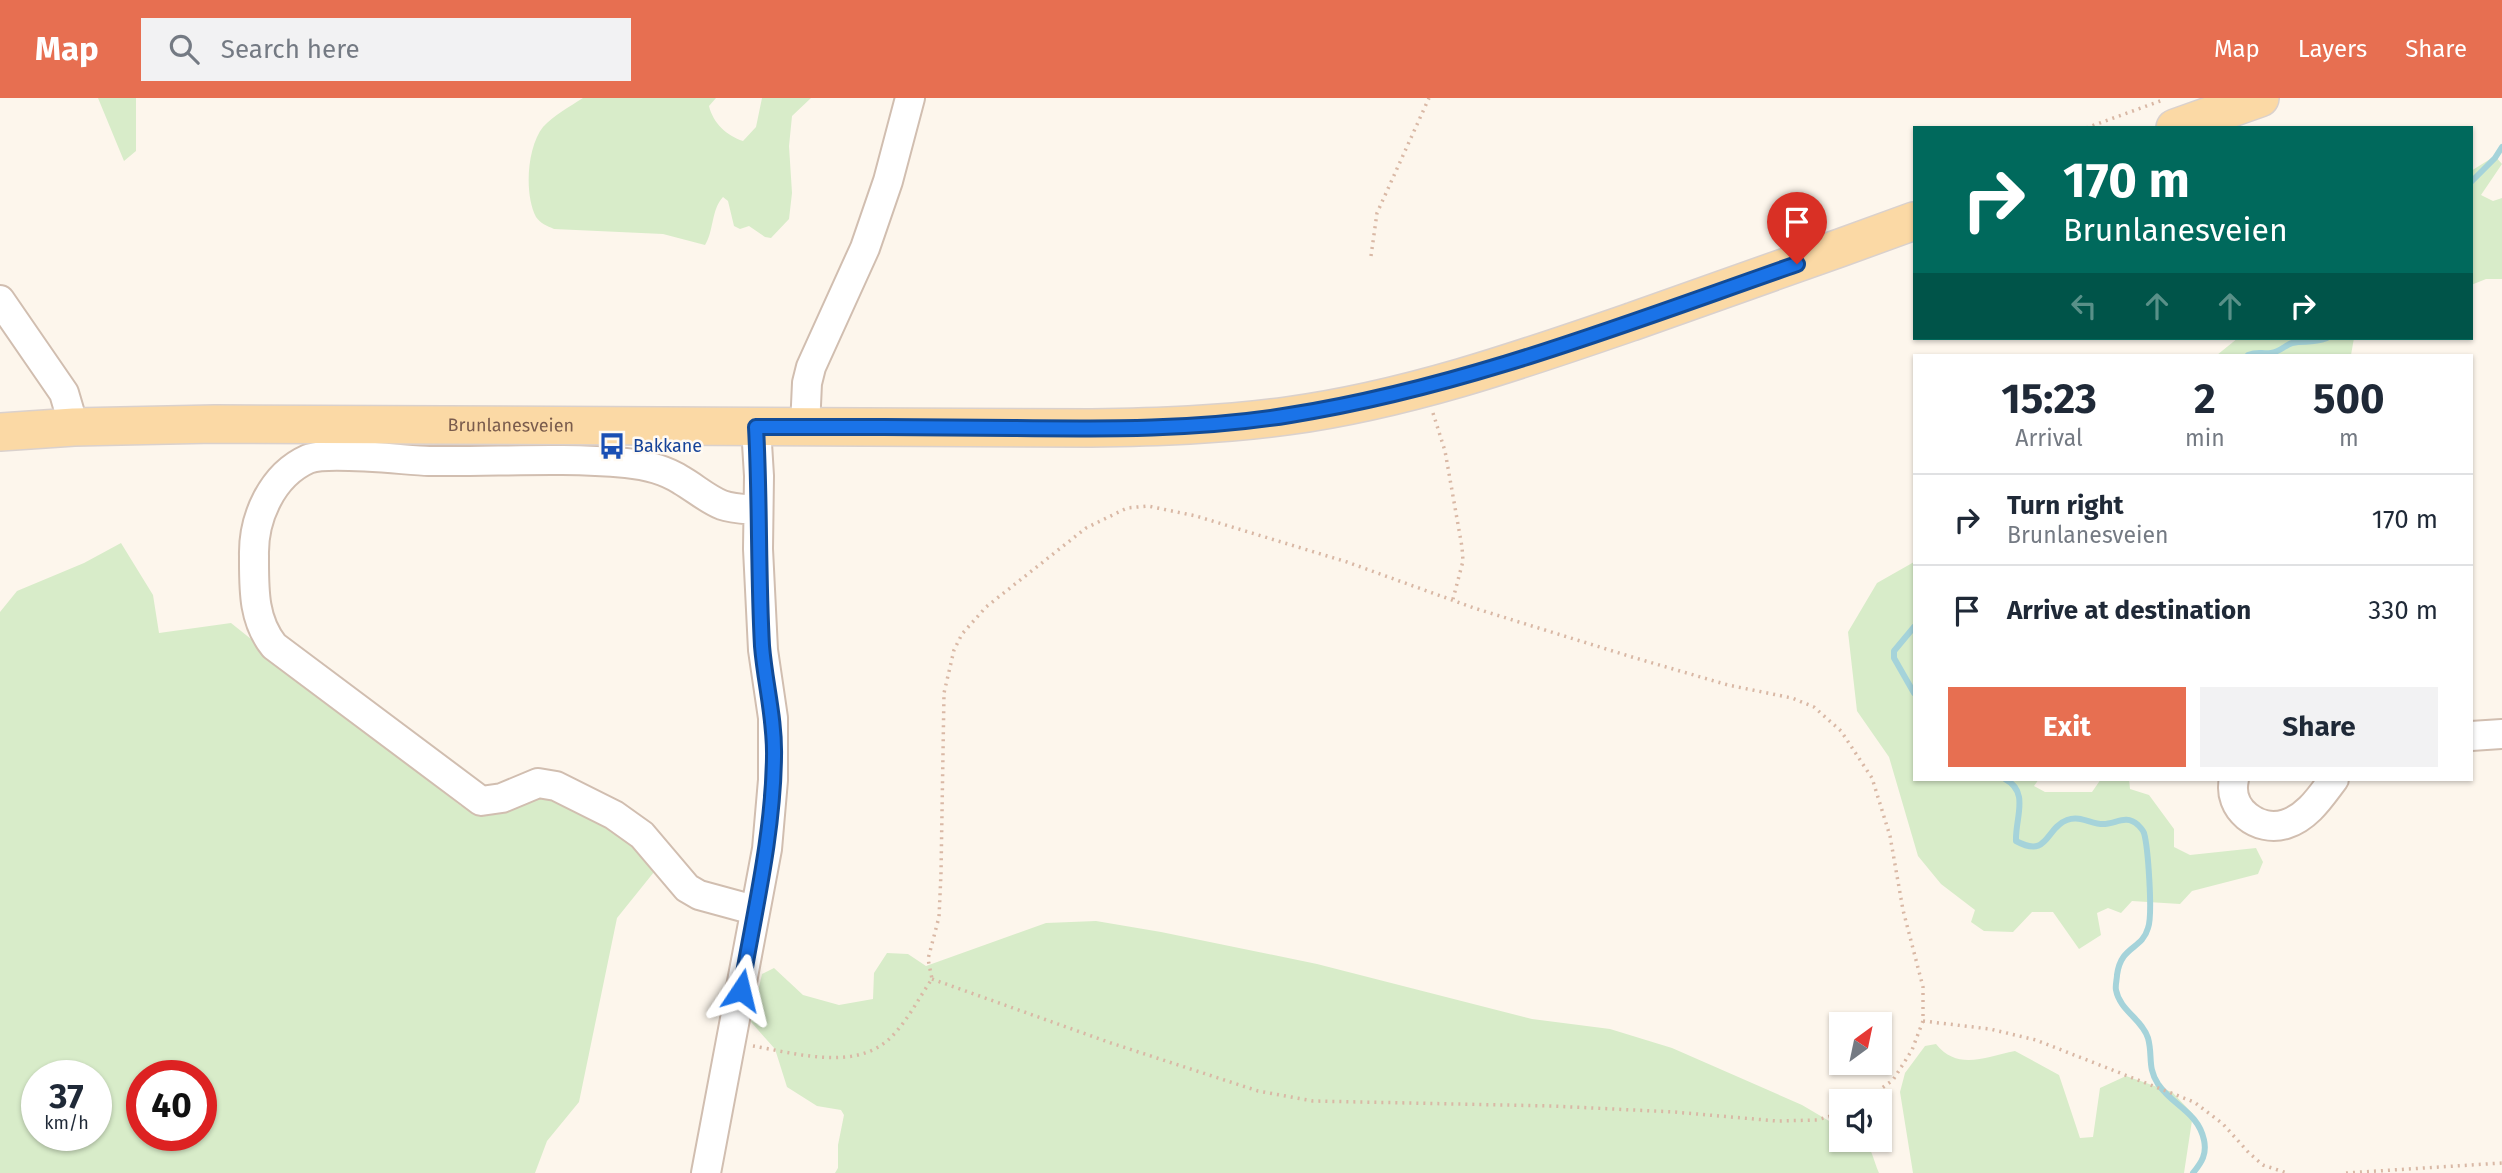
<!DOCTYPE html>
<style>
:root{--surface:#fff;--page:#f2f2f3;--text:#1f2937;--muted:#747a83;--line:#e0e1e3;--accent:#e76f51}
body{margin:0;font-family:"Fira Sans",sans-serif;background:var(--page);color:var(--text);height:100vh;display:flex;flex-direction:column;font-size:26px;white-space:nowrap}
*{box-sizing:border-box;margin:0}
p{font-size:23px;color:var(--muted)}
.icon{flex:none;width:38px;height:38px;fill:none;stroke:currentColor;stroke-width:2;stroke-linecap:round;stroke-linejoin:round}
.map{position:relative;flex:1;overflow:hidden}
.drawer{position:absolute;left:1913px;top:256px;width:560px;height:427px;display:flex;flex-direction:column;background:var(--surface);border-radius:0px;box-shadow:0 2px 5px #0004}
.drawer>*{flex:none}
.top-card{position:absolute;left:1913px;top:28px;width:560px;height:214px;border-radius:0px;box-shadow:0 2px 5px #0004;background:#00695c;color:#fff;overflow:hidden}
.needle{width:46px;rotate:33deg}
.tools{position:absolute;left:1829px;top:914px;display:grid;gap:14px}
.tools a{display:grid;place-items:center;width:63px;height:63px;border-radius:0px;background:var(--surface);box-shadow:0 2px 5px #0004;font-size:35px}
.speed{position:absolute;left:21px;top:962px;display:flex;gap:14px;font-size:35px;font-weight:700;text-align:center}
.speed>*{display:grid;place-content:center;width:91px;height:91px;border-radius:50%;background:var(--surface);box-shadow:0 2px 5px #0004;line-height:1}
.speed small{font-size:18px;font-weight:400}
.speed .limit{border:10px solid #d22;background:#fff;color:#111}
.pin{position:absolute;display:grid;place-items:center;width:60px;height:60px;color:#fff;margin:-72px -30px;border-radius:50% 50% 50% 0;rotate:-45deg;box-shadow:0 0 7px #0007}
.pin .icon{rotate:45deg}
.me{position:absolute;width:77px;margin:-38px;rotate:10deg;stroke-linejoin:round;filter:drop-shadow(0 0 5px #0008)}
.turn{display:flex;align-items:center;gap:24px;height:147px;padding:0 35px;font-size:32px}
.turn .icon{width:91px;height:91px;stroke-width:2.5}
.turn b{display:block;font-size:49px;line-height:60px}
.lanes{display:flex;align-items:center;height:66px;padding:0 35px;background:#0003;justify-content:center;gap:35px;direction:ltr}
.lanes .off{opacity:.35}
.eta{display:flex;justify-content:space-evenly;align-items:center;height:119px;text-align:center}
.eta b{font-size:42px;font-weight:700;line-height:49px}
.cta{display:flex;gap:14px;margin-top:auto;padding:14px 35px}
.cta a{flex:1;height:80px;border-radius:0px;background:var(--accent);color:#fff;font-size:28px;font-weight:700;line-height:80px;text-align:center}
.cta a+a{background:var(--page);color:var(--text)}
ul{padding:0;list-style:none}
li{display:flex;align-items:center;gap:21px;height:91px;padding:0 35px;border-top:2px solid var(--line)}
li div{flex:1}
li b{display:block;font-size:26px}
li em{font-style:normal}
header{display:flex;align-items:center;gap:42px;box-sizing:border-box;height:98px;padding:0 35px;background:var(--accent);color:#fff}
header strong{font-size:33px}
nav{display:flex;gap:38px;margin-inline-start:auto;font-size:24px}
.search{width:490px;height:63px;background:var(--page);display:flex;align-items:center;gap:18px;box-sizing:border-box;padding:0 24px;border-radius:0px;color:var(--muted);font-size:26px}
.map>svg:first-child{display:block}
.green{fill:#d8ecc9;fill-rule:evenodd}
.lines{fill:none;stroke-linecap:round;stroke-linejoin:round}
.stream{stroke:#a5d3da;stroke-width:6}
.minor-casing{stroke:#d1beb0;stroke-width:32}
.major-casing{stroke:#dad1cd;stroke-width:40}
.path{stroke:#d9b8a5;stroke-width:3.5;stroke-dasharray:2 5;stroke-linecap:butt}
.minor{stroke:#fff;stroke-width:28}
.major{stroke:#fbd9a5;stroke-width:37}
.route-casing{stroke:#114b97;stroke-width:18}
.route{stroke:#1a73e8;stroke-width:12}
.labels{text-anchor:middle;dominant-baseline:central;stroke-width:5;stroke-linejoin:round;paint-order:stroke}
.street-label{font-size:18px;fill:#7a5c4d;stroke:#fffaf3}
.transit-label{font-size:18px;fill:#164399;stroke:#fffaf3;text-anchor:start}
</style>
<header>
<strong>Map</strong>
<div class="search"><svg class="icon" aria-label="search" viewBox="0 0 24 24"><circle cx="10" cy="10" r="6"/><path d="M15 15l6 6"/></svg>Search here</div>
<nav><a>Map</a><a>Layers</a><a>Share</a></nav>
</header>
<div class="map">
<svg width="2502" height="1075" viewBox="0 0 2502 1075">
<rect width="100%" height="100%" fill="#fdf6ec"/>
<!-- green -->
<path class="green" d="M98,0H136V53L124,63Z
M583,0H716L709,8C713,25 727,38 743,43L756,29L762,0H811L792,18L789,48L792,95L789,121L771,140L765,139L749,128L740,131L734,128L728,103L723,99C711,112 714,133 705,147L663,136L554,131C547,128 540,125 536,119C524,96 527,49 543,29C554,17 569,9 583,0Z
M2495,58L2502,66L2481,97L2493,103L2502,100V181H2486L2471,187V73Z
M2238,240H2354L2351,257H2217Z
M121,445L153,497L159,535L231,525L461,708L525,690L580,688L637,742L654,774L617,820L579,1004L547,1043L535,1075H0V514L17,493L84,465ZM37,978H96V1038H37ZM142,978H201V1038H142Z
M1914,464V681H2039L2034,688L2045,694H2092L2101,681H2129L2130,691L2149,697L2174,731V749L2190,757L2256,750L2263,764L2258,776L2192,793L2180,806L2132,803L2121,815L2108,810L2097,815L2101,837L2079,851L2053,814H2032L2013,834L1984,833L1971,824L1975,812L1941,786L1918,758L1889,659L1857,613L1848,534L1877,485Z
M1096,823L1161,834L1317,866L1532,921L1610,931L1672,950L1802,1007L1841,1030V1041C1873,1041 1868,1048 1879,1075H835L838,1070V1047L844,1017L841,1012L817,1008L787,989L775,951L751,924L762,876L774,870L803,897L839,907L873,901L874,875L887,855L908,856L926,868L1046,825Z
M1936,946C1958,973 1985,959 2015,953L2059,977L2080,1040L2093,1039L2100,990L2126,978L2172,994L2193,1016L2184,1075H1913L1900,994L1905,975L1925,948Z"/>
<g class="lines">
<!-- stream -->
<path class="stream" d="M2471,84L2495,60L2502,49
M2248,257C2258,253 2261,256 2271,255C2280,254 2285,247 2292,245C2306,242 2311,246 2327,240
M1914,529L1894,553V560L1914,595
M2005,681C2030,694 2015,720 2016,743C2049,761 2045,730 2067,722C2080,717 2091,726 2103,726C2116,726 2126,716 2138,727C2140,729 2143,732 2144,735C2148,749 2153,817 2148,830C2142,852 2121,847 2117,877C2117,881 2115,888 2116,892C2120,913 2142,921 2148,940C2153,958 2147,969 2158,986C2173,1008 2198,1014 2204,1042C2207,1056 2202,1064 2193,1075"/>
<defs>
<path id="minor" d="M0,202L64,295L74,329
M805,329L807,285L811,269L865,150L888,83L910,0
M2471,638L2502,636
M2234,681C2227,711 2258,735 2286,726C2308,719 2321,698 2334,681
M754,812L699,797L687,790L642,737L614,717L556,688L538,685L502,700L481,703L274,548C253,522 254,491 254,458C253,420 272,377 308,361C328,353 403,362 429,363C495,364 560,359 626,365C646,367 664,371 681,382C695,390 707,401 722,407C733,411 746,411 758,412
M706,1075L767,751L773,682V620L763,552L758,451L759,378L756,329"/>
<g id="major">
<path d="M2175,30L2260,0"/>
<path id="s1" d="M0,334L74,329L215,326L1091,330C1156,329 1222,327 1287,318C1406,302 1521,262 1634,223C1728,190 1821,157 1914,123"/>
</g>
</defs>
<!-- minor casing -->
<use href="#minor" class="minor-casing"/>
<!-- major casing -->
<use href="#major" class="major-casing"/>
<!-- path -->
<path class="path" d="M2086,30L2163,2
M1371,158L1377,115L1429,0
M1433,315L1445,353L1462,449L1463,463L1453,501
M932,881L1111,945L1258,993L1313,1003L1552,1008L1674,1014L1777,1023L1817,1022L1841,1015
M1923,923L1990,931L2036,942L2194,1004L2223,1026L2249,1055L2263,1067L2287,1075
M753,948C794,955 853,973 888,942C906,926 918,901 932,881L928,861L939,819L941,775L944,595L954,552L962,536L986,509L1086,430L1127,410L1148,408L1196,418L1347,464L1474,510L1632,559L1728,587L1792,600L1814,609L1841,633L1872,680L1890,738L1903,812L1923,889V923L1912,952L1893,982L1864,1003
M2346,1075L2502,1065"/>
<!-- minor -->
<use href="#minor" class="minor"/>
<!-- major -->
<use href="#major" class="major"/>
</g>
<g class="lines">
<defs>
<path id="route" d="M741,892C754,815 773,738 774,659C775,621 765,585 762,548C758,475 760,402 756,329C842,329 927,329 1013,330C1105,331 1199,332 1290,317C1465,289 1630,224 1797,166"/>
</defs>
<!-- route casing -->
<use href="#route" class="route-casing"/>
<!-- route -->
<use href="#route" class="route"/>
</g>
<!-- icons -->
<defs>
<symbol id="bus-bare" viewBox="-9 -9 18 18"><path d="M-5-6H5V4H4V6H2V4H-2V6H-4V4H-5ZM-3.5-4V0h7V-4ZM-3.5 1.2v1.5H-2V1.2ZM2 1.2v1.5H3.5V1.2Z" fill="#1a4fb4" stroke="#fffaf3" stroke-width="2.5" paint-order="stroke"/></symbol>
</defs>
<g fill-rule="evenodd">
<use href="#bus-bare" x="593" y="329" width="38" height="38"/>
</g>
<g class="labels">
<!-- street labels -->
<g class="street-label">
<text stroke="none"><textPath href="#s1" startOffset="511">Brunlanesveien</textPath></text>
</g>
<!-- transit labels -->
<g class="transit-label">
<text x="633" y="348">Bakkane</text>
</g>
</g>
</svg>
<div class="tools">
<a><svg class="needle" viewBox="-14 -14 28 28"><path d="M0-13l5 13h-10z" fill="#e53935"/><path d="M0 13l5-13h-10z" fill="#747a83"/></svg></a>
<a><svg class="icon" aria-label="sound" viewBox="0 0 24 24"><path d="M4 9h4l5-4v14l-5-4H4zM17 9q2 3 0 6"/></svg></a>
</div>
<div class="speed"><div>37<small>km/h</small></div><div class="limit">40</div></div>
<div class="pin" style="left:1797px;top:166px;background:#d93025"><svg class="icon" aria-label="arrive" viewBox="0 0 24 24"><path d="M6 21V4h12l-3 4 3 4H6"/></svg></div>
<svg class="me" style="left:741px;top:892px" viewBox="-20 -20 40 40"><path d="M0-17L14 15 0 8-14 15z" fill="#1a73e8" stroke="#fff" stroke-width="4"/></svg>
<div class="top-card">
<div class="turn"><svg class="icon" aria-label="right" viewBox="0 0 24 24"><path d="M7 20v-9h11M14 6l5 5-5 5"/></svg><div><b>170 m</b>Brunlanesveien</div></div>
<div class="lanes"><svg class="icon off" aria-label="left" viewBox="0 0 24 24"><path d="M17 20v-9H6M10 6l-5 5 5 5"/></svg><svg class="icon off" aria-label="ahead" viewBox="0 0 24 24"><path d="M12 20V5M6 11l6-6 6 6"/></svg><svg class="icon off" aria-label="ahead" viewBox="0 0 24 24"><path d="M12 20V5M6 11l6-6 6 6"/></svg><svg class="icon" aria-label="right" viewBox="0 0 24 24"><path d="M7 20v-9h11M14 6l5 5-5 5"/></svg></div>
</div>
<section class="drawer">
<div class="eta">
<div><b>15:23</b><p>Arrival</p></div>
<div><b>2</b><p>min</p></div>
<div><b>500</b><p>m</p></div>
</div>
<ul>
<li><svg class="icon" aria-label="right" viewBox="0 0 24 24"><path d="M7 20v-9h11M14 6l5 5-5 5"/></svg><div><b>Turn right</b><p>Brunlanesveien</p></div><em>170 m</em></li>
<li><svg class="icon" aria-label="arrive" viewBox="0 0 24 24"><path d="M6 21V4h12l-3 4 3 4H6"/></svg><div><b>Arrive at destination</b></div><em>330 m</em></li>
</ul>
<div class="cta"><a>Exit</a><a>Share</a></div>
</section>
</div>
